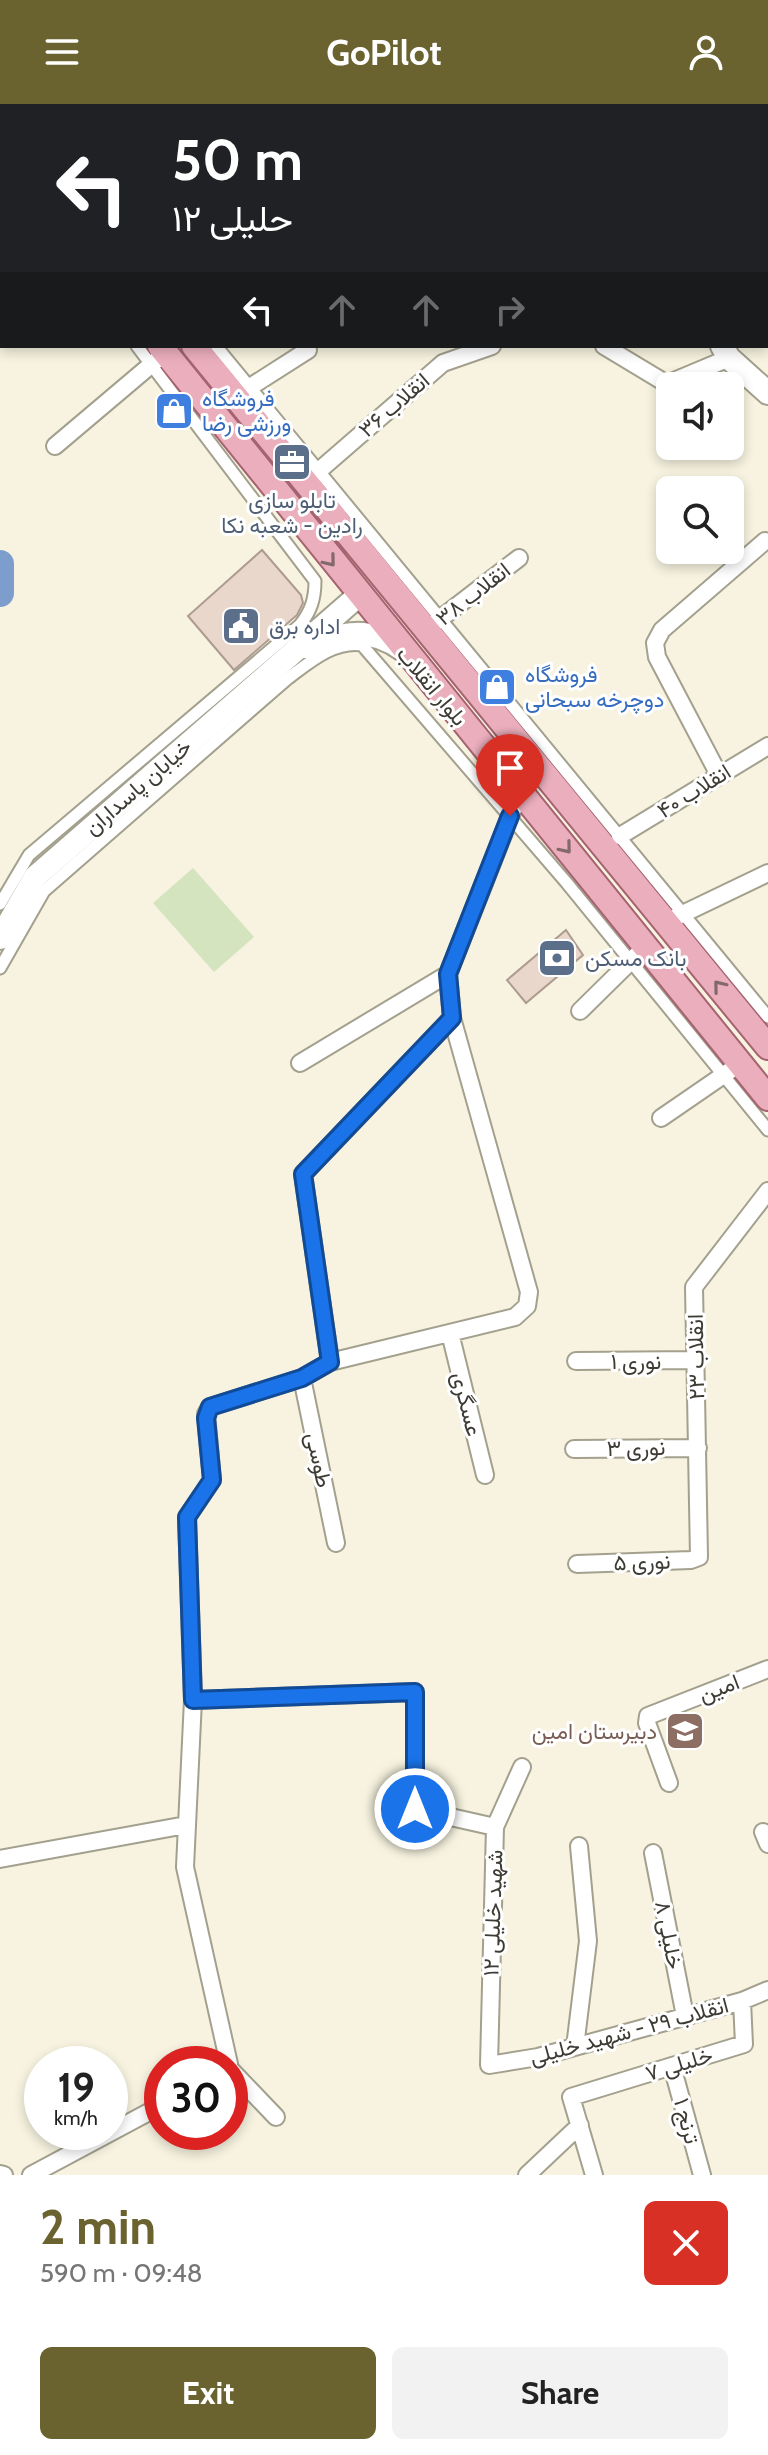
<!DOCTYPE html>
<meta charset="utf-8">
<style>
:root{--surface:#fff;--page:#f2f2f2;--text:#222;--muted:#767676;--accent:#6a622f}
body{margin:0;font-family:Cabin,Vazirmatn,sans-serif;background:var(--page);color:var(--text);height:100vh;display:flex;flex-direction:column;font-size:30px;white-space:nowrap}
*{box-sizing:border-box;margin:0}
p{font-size:26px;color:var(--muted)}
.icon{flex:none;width:44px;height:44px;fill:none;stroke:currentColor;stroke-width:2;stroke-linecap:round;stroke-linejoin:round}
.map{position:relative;height:2071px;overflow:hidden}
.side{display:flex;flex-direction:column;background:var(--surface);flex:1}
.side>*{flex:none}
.top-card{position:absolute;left:0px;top:0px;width:768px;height:244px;box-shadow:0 4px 12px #0003;background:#202124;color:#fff;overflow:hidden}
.tools{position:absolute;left:656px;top:268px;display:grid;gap:16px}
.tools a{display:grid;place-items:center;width:88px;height:88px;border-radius:12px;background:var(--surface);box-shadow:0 4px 12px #0003;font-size:40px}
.speed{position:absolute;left:24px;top:1942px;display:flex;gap:16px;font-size:40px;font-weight:700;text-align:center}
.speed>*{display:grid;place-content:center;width:104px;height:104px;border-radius:50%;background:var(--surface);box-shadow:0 4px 12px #0003;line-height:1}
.speed small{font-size:20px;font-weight:400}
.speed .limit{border:12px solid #d22;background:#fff;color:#111}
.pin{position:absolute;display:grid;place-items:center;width:68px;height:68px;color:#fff;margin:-82px -34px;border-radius:50% 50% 50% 0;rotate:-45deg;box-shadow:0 0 8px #0007}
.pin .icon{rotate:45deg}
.me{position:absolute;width:88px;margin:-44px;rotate:0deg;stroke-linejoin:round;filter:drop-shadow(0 0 6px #0008)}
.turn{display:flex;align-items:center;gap:28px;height:168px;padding:0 40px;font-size:36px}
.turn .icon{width:104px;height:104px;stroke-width:2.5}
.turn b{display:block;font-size:56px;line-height:68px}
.lanes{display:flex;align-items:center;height:76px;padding:0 40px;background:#0003;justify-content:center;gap:40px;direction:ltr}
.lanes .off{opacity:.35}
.round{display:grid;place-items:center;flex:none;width:84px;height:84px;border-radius:12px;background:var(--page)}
.overview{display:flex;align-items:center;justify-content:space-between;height:136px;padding:0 40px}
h1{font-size:48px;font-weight:700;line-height:60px;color:var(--accent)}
.cta{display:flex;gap:16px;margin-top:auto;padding:16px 40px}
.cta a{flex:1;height:92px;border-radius:12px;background:var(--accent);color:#fff;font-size:32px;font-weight:700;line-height:92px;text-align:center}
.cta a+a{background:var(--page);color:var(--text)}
header{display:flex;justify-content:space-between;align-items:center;height:104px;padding:0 40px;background:var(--accent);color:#fff;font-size:36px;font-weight:700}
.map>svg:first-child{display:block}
.green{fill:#d4e4bf}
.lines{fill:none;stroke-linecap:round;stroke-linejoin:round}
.river{stroke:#7d9ecd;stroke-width:28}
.building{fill:#e9d7cc;stroke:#ad9b91;stroke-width:2}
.pedestrian-casing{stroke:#a3a08e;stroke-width:15}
.minor-casing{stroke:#a3a08e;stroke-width:20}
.secondary-casing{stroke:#a3a08e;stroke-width:26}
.primary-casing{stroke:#a56370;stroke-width:28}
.pedestrian{stroke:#fff;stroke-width:11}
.minor{stroke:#fff;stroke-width:16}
.secondary{stroke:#fff;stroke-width:22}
.primary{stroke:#ebaebd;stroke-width:24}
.oneway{stroke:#83696b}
.route-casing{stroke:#114b97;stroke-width:20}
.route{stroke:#1a73e8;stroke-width:14}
.labels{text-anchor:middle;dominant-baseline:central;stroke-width:6;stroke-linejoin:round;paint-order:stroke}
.shop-label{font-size:22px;fill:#366cbe;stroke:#fff;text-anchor:start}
.street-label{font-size:22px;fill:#3d3b34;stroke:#fff}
.service-label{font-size:22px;fill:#4e5e75;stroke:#fff;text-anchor:start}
.education-label{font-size:22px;fill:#785e54;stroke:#fff;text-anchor:end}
</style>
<header><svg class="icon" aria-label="menu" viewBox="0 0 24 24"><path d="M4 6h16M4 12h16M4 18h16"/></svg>GoPilot<svg class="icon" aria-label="person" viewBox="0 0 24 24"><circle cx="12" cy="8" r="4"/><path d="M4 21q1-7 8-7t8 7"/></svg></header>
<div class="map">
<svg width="768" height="2071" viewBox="0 0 768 2071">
<rect width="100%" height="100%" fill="#f7f3e0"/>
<!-- green -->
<path class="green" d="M193,764L254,833L214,868L153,799Z"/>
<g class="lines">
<!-- river -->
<path class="river" d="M0,460V489"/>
</g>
<!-- building -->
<path class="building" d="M262,446L301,491L303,499L297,511L234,566L188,512Z
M566,826L583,851L526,899L507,876Z"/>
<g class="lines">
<defs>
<path id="pedestrian" d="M19,0L21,2
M0,67L2,69
M216,242L768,913
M0,800L29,751L300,521C311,507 315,495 315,477L137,242
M0,864L44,787L287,575C309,559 333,537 362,541L566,778L768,1026"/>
<path id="minor" d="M691,0V2
M730,2L733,0
M766,55H768
M604,242L667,280L729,254
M236,292L308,246
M55,342L165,249
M307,377L443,259L492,242
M427,525L519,454
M719,671L657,553L655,539L662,526L765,437
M620,732L768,642
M668,817L768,769
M580,907L646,842
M300,959L448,870
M661,1014L741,959
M450,1229L485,1371
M576,1257L696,1256
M330,1258L515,1213L527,1202L529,1188L452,914
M302,1274L336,1439
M574,1345L698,1344
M577,1460L691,1456L699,1453L694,1183L768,1087
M193,1596L415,1588V1705L495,1723
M522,1663L495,1723L489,1961L538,1953L742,1897L768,1886
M669,1679L647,1619L648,1612L768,1565
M763,1728L768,1740
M653,1749L685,1912
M0,1755L186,1721
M575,1943L588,1837L579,1742
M229,1960L185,1763L193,1596L187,1413L212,1376L206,1310L210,1303L302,1274L330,1258L303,1070L452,914L448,870L520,688
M672,1962L702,2071
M230,1965L276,2013
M0,2070L4,2071
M31,2071L162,2001
M527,2071L580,2021
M594,2071L571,1993L744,1940L742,1897"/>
<path id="secondary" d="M579,0L580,2
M722,242L729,254L768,289
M306,543C342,528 370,522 403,546
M0,834L35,773L358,492"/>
<path id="primary" d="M0,8L2,11
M0,40L2,43
M160,242L768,994
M194,242L768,943"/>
</defs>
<!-- pedestrian casing -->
<use href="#pedestrian" class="pedestrian-casing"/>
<!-- minor casing -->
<use href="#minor" class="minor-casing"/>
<!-- secondary casing -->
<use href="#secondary" class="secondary-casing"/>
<!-- primary casing -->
<use href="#primary" class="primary-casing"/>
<!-- pedestrian -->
<use href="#pedestrian" class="pedestrian"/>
<!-- minor -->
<use href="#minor" class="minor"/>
<!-- secondary -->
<use href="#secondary" class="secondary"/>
<!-- primary -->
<use href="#primary" class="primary"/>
</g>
<!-- one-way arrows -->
<defs><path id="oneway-chevron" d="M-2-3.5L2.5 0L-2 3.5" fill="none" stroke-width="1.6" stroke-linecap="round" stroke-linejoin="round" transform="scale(2)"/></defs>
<g class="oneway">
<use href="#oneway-chevron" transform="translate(330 457) rotate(51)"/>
<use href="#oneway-chevron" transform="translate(566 744) rotate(51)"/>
<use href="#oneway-chevron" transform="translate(719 882) rotate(-129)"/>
</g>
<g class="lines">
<defs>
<path id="route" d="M415,1705V1588L193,1596L187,1413L212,1376L206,1314L210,1303L302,1274L330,1258L303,1070L452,914L448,870L510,712"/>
</defs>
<!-- route casing -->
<use href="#route" class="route-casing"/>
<!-- route -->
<use href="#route" class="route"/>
</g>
<!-- icons -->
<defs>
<symbol id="shop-square" viewBox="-11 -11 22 22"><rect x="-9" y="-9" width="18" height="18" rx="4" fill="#3f7fe0" stroke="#fff"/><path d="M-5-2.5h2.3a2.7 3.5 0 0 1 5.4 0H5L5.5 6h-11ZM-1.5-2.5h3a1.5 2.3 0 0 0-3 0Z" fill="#fff"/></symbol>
<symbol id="office-square" viewBox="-11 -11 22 22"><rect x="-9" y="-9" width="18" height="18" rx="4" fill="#5c6f8a" stroke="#fff"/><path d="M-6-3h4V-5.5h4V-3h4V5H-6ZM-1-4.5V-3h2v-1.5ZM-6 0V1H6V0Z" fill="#fff"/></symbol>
<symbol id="civic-square" viewBox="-11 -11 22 22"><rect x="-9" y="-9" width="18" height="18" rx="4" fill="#5c6f8a" stroke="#fff"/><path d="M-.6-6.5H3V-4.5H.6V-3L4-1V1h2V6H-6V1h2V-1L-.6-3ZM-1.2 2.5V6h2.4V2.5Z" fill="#fff"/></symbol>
<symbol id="bank-square" viewBox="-11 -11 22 22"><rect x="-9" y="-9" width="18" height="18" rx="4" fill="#5c6f8a" stroke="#fff"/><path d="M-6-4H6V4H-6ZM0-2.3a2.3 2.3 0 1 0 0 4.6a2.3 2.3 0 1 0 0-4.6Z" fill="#fff"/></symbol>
<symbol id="school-square" viewBox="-11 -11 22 22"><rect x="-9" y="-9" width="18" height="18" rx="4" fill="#8d6e63" stroke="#fff"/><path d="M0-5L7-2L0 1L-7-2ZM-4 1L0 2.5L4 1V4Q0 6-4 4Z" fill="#fff"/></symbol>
</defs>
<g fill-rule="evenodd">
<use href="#shop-square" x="152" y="285" width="44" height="44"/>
<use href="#office-square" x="270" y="336" width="44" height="44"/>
<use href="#civic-square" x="219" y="500" width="44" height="44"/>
<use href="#shop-square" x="475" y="561" width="44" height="44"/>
<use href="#bank-square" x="535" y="832" width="44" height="44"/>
<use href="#school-square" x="663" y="1605" width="44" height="44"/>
</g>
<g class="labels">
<!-- shop labels -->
<g class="shop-label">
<text x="202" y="294">فروشگاه<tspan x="202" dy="25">ورزشی رضا</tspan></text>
<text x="525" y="570">فروشگاه<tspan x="525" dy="25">دوچرخه سبحانی</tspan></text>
</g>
<!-- street labels -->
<g class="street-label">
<text transform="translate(394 301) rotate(-41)">انقلاب ۳۶</text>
<text transform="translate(473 490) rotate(-38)">انقلاب ۳۸</text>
<text transform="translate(432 582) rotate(50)">بلوار انقلاب</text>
<text transform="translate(138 683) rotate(-41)">خیابان پاسداران</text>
<text transform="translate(694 687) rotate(-32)">انقلاب ۴۰</text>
<text transform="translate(696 1253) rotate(-91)">انقلاب ۲۳</text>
<text x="636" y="1257">نوری ۱</text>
<text transform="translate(467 1300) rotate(76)">عسگری</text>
<text transform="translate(636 1344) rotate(-1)">نوری ۳</text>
<text transform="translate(319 1356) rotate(78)">طوسی</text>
<text transform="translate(642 1458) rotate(-2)">نوری ۵</text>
<text transform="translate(719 1584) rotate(-21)">امین</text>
<text transform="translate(493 1809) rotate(-88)">شهید خلیلی ۱۲</text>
<text transform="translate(669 1831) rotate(79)">خلیلی ۸</text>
<text transform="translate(629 1927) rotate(-15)">انقلاب ۲۹ - شهید خلیلی</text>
<text transform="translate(679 1960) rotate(-17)">خلیلی ۷</text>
<text transform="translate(687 2017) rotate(75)">ترنج ۱</text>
</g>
<!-- service labels -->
<g class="service-label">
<text x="292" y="396" text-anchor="middle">تابلو سازی<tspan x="292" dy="25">رادین - شعبه نکا</tspan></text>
<text x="269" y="522">اداره برق</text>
<text x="585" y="854">بانک مسکن</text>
</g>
<!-- education labels -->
<g class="education-label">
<text x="657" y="1627">دبیرستان امین</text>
</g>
</g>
</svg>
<div class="tools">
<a><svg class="icon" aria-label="sound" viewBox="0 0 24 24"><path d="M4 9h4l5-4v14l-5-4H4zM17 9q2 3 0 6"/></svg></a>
<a><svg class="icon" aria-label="search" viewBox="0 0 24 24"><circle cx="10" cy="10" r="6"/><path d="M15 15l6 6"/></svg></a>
</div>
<div class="speed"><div>19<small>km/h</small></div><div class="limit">30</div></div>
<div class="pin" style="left:510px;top:712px;background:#d93025"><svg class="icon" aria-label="arrive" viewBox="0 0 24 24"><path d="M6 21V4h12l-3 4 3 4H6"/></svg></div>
<svg class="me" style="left:415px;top:1705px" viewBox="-20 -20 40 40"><circle r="17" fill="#1a73e8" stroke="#fff" stroke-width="3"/><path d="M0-11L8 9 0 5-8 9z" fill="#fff"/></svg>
<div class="top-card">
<div class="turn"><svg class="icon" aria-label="left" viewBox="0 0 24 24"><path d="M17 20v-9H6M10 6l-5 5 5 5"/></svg><div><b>50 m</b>حلیلی ۱۲</div></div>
<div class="lanes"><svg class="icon" aria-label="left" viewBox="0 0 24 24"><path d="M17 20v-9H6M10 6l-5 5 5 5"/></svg><svg class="icon off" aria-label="ahead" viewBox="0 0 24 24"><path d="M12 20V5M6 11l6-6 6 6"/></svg><svg class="icon off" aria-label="ahead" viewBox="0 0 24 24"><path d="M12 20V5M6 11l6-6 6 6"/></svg><svg class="icon off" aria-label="right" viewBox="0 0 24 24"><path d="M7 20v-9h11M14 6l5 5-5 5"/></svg></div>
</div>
</div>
<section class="side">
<div class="overview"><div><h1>2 min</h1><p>590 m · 09:48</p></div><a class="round" style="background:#d93025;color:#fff"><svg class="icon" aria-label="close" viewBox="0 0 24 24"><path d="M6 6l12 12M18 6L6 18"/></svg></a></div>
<div class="cta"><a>Exit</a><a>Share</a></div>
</section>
